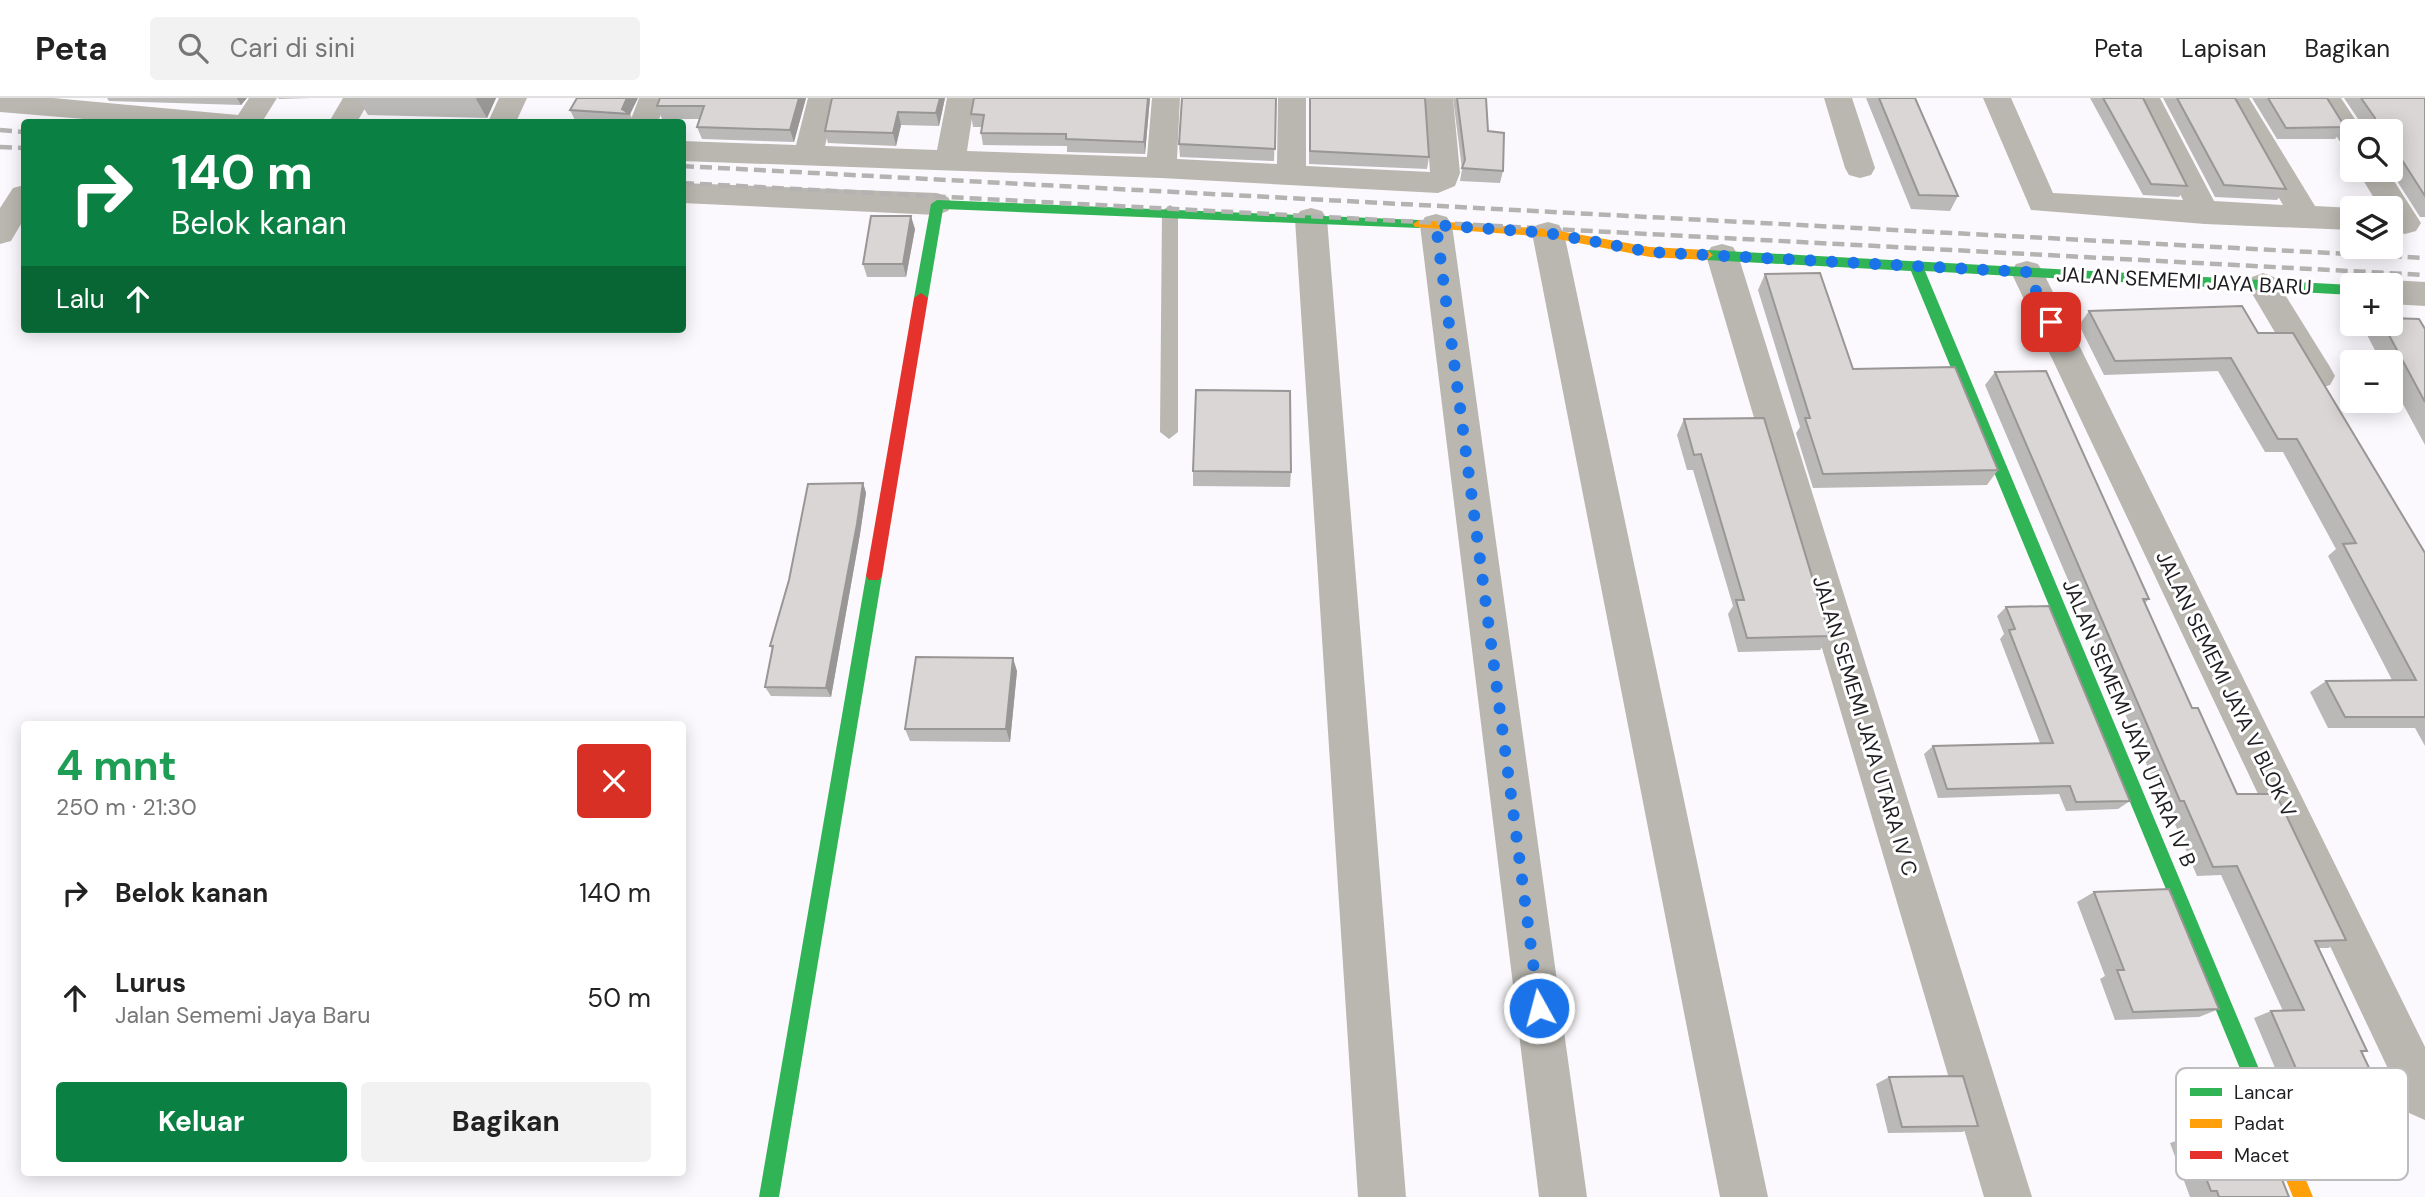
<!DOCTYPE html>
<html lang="id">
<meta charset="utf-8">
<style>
:root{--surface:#fff;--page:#f2f2f2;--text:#222;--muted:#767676;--line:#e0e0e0;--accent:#0b8043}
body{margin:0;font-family:"DM Sans",sans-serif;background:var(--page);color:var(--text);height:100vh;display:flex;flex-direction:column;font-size:26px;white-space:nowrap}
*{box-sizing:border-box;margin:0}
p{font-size:23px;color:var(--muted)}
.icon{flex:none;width:38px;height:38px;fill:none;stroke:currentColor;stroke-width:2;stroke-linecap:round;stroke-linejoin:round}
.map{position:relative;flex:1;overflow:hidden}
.details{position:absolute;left:21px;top:623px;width:665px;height:455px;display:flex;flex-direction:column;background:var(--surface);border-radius:7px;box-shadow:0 4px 18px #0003}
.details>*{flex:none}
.hud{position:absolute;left:21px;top:21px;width:665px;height:214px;border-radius:7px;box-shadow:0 4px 18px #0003;background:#0b8043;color:#fff;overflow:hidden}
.fabs{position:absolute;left:2340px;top:21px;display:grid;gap:14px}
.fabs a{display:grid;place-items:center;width:63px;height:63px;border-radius:7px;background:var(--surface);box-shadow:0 4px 18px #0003;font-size:35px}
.pin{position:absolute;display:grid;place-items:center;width:60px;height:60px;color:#fff;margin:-30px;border-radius:14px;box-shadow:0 4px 10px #0006}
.me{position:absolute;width:77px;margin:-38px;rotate:353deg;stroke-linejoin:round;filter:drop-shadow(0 0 5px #0008)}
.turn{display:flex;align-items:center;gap:24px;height:147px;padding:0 35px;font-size:32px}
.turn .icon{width:91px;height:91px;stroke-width:2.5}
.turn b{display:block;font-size:49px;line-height:60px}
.then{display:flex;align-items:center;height:66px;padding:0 35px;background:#0003;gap:14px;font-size:26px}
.round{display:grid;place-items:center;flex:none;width:74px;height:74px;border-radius:7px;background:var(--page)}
.overview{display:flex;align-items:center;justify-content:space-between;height:119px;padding:0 35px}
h1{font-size:42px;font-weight:700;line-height:52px;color:#1e9e55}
.action{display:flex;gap:14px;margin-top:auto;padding:14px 35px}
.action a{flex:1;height:80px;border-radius:7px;background:var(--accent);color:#fff;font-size:28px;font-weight:700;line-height:80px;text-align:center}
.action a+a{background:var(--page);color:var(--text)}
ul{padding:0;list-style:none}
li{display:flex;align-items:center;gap:21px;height:105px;padding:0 35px}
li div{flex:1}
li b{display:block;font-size:26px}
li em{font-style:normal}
header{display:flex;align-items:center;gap:42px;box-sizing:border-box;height:98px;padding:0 35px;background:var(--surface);border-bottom:2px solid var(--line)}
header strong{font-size:33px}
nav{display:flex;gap:38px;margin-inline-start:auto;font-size:24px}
.search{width:490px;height:63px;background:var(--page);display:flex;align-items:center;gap:18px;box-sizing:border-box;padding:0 24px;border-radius:7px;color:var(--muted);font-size:26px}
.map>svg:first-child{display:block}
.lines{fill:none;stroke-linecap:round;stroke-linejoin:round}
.lane{fill:#b9b7af;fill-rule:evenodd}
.street{fill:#b9b7af;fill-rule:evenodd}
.fast{fill:#30b455;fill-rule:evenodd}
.slow{fill:#ff9f0a;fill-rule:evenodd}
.jam{fill:#e5322d;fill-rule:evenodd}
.rail{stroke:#b5b3b1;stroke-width:4.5;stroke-dasharray:12 6;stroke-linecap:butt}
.wall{fill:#bbb8b8}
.shaded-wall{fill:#999696}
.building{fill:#dad6d6;stroke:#999696;stroke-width:2}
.route{stroke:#1a73e8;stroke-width:12;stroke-dasharray:0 21.6}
.labels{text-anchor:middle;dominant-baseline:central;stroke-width:6;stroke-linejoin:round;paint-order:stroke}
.street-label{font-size:21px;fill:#211e23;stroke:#fff}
.key{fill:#fff;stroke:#bcbcbd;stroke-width:2}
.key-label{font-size:19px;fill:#211e23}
</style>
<header>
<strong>Peta</strong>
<div class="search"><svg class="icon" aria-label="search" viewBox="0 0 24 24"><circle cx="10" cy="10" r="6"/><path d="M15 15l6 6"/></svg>Cari di sini</div>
<nav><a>Peta</a><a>Lapisan</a><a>Bagikan</a></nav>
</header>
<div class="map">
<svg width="2425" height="1099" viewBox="0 0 2425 1099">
<rect width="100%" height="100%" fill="#fbf9fd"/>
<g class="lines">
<!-- lane -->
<path class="lane" d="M1170,107L1178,113V334L1169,341L1160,334L1162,113Z"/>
<!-- street -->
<path class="street" d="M0,0H53L238,17L249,0H277L262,24H120L0,14Z
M343,0H371L357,24H329Z
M499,0H527L516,24H488Z
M639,0H667L658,24H630Z
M808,0H836L825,48L937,52L947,0H975L967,53L1147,59L1152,0H1180L1177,61L1277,66L1278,0H1306V68L1430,74L1425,0H1453L1460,75L1455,88L1438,95L1161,80L682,63V43L796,47Z
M1824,0H1852L1875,70L1871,77L1860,80L1849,77L1845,70Z
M1983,0H2011L2053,95L2183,102L2132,0H2160L2214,103L2283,107L2221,0H2249L2315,108L2352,110V132L2205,126L2031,112Z
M2313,0H2341L2363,33H2352V50L2342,47Z
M2357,72H2387L2421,125L2416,133L2405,136L2394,133L2390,127V110H2380Z
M682,85L937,95L948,99L952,106L948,113L937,117L682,105Z
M24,87V121L11,143L0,146V110L13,90Z
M1311,110L1322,113L1327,121L1406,1099H1358L1295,121L1300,113Z
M1436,116L1447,119L1452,127L1587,1099H1539L1420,127L1425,119Z
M1548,124L1559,127L1564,135L1768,1099H1720L1532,135L1537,127Z
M1722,146L1733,149L1738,157L2032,1099H1984L1706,157L1711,149Z
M2027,163L2038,166L2043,174L2425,949V1022L2409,1015L2011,174L2016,166Z
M2263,175L2274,179L2330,269L2335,278L2330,287L2318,291L2306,287L2247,187L2252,179Z
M2390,182L2425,184V208L2390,206V187H2378Z"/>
<!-- fast -->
<path class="fast" d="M937,102L1419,122L1425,126L1419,130L943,111L928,200L921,205L914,200L931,106Z
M1707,152L2352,187V197L1925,173L2264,983L2262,990L2255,992L2248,990L1911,173L1707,162L1701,157Z
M874,472L879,474L882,478L779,1099H759L866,478L869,474Z"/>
<!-- slow -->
<path class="slow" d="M1419,122L1548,131L1650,149L1707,152L1713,157L1707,162L1650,159L1548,139L1415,129L1413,126Z
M2255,974L2262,976L2313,1099H2293L2246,983L2248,976Z"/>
<!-- jam -->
<path class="jam" d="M921,195L928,200L882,478L879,482H869L866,478L914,200Z"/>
<!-- rail -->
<path class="rail" d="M0,32L24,34
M0,49L24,50
M682,68L2425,160
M682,85L2425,177"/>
</g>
<!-- wall -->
<path class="wall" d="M107,0H247L241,7L109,3Z
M278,0H311L279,1Z
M357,0H496L487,20L368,17Z
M638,0L630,16L634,24H576L570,12Z
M806,0L794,44L702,41L697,29L700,21H662L657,8Z
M945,0L939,28L901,27L896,48L828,45L825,33Z
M1150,0L1145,56L1067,54V48L983,47L981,35L982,29H973L971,16Z
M1276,0L1274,63L1180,59L1179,46Z
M1309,0H1425L1429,59L1427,71L1309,66Z
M1453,0H1486L1488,33L1503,73L1500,85L1460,83L1462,71Z
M1866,0H1915L1958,98L1950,113L1911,111Z
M2090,0H2143L2187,88L2179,99L2143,97Z
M2163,0H2235L2286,91L2277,102L2215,99Z
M2252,0H2327L2345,29L2335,41H2277Z
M2344,0H2425V119H2420L2390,72V33H2357L2362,27Z
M915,131L906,179H867L863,166Z
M1765,176L1853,271L1998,372L1987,387L1813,390L1796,335L1800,329L1758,192Z
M2089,213L2258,235L2425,455V648L2415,630H2328L2310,594L2326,583L2392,582L2328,458L2336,451L2283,354H2265L2218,273L2104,277L2079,227Z
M2372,226H2390L2425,231V347L2390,282V264H2381L2365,233Z
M1995,274L2149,501L2145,505L2192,610L2237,696L2346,842L2328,850H2319L2367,953L2362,955L2392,1018L2372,1024L2299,1027L2254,920L2271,913H2283L2221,777L2197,778L2169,712H2166L1985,287Z
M1684,321L1830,538L1820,552L1738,554L1728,516L1733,508L1693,372H1687L1677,337Z
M1193,373L1291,374L1290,389L1193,388Z
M863,385L866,395L860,436L831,599L771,598L765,589L773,552L770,548Z
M2006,509L2130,703L2118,711L2066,713L2059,696L1938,700L1924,656L1933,648L2040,645L2000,541L2004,536L1997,518Z
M1017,573L1010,644L910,643L905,631Z
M2094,794L2219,911L2199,919L2115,922L2100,881L2105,878L2077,804Z
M1889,979L1978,1028L1962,1034L1888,1035L1876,986Z
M2190,1038L2289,1099H2190L2170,1045Z"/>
<!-- shaded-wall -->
<path class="shaded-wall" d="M237,0H247L241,7Z
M477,0H496L487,20L476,1Z
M627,0H638L630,16L622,11Z
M799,0H806L794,44L790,32Z
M940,0H945L939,28L936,15Z
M1148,0H1150L1145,56L1144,44Z
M898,14L901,27L896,48L893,35Z
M911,118L915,131L906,179L903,166Z
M863,385L866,395L860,436L831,599L826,590Z
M1013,560L1017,573L1010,644L1006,631Z"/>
<!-- building -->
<path class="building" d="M577,0H627L622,11L630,16L570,12Z
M660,0H799L790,32L697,29L704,8H657Z
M832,0H940L936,15L898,14L893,35L825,33Z
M974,0H1148L1144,44L1066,41V36L981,35L984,17L971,16Z
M1182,0H1276L1275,51L1179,46Z
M1310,0H1425L1429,59L1310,53Z
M1457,0H1486L1488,33L1504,35L1503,73L1462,70L1465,62Z
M1879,0H1915L1958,98L1919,97Z
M2103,0H2143L2187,88L2151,86Z
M2177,0H2235L2286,91L2224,87Z
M2268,0H2327L2345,29L2286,30Z
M2361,0H2425V98L2400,59L2390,53V33H2376L2374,29H2364V24H2375V20Z
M871,118H911L903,166H863Z
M1820,175L1853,271L1955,269L1998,372L1823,376L1805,320H1810L1765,176Z
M2242,208L2258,235H2293L2425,455V619H2345L2326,583L2416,582L2343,446L2356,445L2297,341H2278L2231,260L2115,263L2089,213Z
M2390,220L2419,221L2425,231V304L2383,226H2390Z
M2046,273L2149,501H2143L2192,610H2198L2237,696H2276L2346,842L2315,843L2367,953H2361L2392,1018L2318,1021L2271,913L2304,912L2237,768L2213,769L2184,703H2180L1995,274Z
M1196,292L1290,293L1291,374L1193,373Z
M1764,320L1830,538L1747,540L1736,502H1744L1701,356L1694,357L1684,321Z
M863,385L857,426L826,590L765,589L773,548H770L789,482L808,386Z
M2049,508L2130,703L2076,704L2070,688L1947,691L1933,648L2053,645L2009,532L2015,531L2006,509Z
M916,559L1013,560L1006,631H905Z
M2169,791L2219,911L2133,914L2117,872H2124L2094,794Z
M1963,978L1978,1028L1902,1029L1889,979Z
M2264,1036L2289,1099H2219L2217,1093H2211L2190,1038Z"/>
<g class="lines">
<!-- route -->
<path class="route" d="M1539,910L1436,127L1548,135L1650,154L2027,174L2051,224"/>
</g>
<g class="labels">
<!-- street labels -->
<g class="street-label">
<text transform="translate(2184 183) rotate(3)">JALAN SEMEMI JAYA BARU</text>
<text transform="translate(2226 586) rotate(64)">JALAN SEMEMI JAYA V BLOK V</text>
<text transform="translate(2129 625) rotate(67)">JALAN SEMEMI JAYA UTARA IV B</text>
<text transform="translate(1865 628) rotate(73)">JALAN SEMEMI JAYA UTARA IV C</text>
</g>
</g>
<!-- legend -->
<rect x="2176" y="970" width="232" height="112" rx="10" class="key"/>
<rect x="2190" y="990" width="32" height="8" fill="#30b455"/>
<rect x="2190" y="1021" width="32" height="9" fill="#ff9f0a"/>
<rect x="2190" y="1053" width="32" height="8" fill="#e5322d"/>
<g class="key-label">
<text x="2234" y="1001">Lancar</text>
<text x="2234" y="1032">Padat</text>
<text x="2234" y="1064">Macet</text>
</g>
</svg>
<div class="fabs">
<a><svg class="icon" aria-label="search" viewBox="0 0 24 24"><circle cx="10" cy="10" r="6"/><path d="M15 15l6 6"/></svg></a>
<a><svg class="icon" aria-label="layers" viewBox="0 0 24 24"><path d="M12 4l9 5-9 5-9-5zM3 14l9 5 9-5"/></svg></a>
<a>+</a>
<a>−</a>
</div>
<div class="pin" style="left:2051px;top:224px;background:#d93025"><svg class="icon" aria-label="arrive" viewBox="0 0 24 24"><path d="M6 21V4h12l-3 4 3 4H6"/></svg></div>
<svg class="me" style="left:1539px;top:910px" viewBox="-20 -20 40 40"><circle r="17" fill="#1a73e8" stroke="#fff" stroke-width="3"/><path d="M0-11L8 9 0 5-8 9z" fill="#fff"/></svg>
<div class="hud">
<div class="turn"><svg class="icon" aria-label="right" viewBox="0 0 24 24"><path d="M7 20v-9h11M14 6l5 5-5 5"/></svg><div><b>140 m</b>Belok kanan</div></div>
<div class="then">Lalu<svg class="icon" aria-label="ahead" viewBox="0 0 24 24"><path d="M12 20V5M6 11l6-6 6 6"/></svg></div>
</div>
<section class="details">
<div class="overview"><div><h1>4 mnt</h1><p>250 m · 21:30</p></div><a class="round" style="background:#d93025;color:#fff"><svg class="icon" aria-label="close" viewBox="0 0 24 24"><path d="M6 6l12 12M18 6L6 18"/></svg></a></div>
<ul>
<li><svg class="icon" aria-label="right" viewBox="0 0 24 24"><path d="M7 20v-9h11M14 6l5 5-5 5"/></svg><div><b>Belok kanan</b></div><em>140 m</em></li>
<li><svg class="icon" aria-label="ahead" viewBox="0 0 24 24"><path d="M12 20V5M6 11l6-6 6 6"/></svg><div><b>Lurus</b><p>Jalan Sememi Jaya Baru</p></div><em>50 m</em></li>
</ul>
<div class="action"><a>Keluar</a><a>Bagikan</a></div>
</section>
</div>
